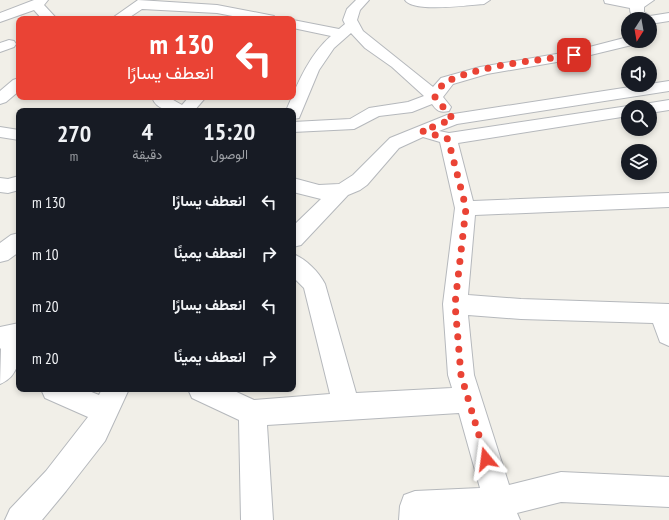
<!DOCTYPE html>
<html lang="ar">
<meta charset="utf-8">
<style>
:root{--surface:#171b24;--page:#242831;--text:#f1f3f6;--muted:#9ea1a6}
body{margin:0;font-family:"PT Sans Narrow",Vazirmatn,sans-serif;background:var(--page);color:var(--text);direction:rtl;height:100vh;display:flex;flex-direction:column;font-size:15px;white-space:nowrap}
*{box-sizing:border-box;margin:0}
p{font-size:13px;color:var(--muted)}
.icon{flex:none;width:22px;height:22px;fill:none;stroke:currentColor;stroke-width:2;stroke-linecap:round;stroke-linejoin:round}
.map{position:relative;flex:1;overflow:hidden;direction:ltr}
.drawer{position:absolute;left:16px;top:108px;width:280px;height:284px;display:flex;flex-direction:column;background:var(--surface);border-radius:8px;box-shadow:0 2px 6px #0003;direction:rtl}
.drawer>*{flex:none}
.hud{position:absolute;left:16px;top:16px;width:280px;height:84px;border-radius:8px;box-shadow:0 2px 6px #0003;direction:rtl;background:#ea4335;color:#fff;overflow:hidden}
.needle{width:26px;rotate:191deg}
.buttons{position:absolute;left:621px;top:12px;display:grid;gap:8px}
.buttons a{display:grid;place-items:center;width:36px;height:36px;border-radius:50%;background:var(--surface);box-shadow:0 2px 6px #0003;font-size:20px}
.pin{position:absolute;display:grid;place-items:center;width:34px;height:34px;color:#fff;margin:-17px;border-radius:8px;box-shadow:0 2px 6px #0006}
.me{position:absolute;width:44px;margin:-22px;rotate:344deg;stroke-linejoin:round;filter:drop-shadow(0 0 3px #0008)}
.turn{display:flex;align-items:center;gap:14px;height:84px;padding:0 16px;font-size:18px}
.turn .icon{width:52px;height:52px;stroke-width:2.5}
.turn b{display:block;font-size:28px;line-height:34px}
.eta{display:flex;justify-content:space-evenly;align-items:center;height:68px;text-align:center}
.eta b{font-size:24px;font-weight:700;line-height:28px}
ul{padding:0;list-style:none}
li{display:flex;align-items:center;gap:12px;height:52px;padding:0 16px}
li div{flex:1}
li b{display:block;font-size:15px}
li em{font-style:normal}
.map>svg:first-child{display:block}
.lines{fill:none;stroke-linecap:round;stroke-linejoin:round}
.minor-casing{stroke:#b5b8bc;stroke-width:2}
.minor{fill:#fff;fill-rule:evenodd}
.route{stroke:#ea4335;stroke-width:7;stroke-dasharray:0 12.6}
</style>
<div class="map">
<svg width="669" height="520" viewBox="0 0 669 520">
<rect width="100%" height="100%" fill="#f1efe8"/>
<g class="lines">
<defs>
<path id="minor" d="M34,0H48L44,5L57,19H42L34,10L0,22V13Z
M138,0L217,5L269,15L274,16L276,19H248L217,13L142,9L127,19H111Z
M356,0H369L360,10L357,20L363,31L433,87L441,78L480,67L574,51L628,37V41H638L636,44L574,59L487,74L453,84L443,97L451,107L449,111C440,113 437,111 432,104L412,112L379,116L354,129L293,132V122L350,119L369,108L408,102L424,96L392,67L365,48L351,33L334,48L319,70L299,118L293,119V111H286C297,85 308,56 331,36L293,28V20L339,29L345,24L343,20L347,9Z
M405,0H490L484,4C469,5 413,13 405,0Z
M604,0H654L644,7V12L650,16L669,13V21L650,24V19C640,19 630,20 630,8L605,3Z
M9,40L14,41L16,44L14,47L0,52V43Z
M19,78V91L6,102L0,104V91L13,80Z
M669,81V91L457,124L439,131L449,133L628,106L632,107H628V116L458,143L473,201L669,193V207L475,215L468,295L521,299L669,304V346L660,342L653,323L521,319L468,315L474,375L509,485L561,472L669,477V507L561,502L517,513L520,520H399L400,506L404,495L415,491L480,488L459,413L267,425L273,520H241L239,420L192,398L188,389H230L254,400L330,394L304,288L293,277V254C306,259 319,272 325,284L356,393L452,388L448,375L443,304L455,208L440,142L423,137L399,148L367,185L360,190L348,195L301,245L293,247V226L321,199L293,192V178L319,185L339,184L353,175L390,138L447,115Z
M152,97H168L182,105L189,97H206L194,111C180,111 157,114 152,97Z
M669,100V110L650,113V107H642L644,104Z
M0,127L19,130V140L0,137Z
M19,176V190L8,193L0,192V178L8,179Z
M19,233V252L8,260L0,262V243L11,235Z
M19,323C19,345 25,374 0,384L1,348L0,349V327Z
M41,389H84L99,395L102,389H129L105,441L66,491L42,520H5L10,509L46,471L88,417L45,398Z"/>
</defs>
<!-- minor casing -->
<use href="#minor" class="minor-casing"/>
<!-- minor -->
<use href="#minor" class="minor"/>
</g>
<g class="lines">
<!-- route -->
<path class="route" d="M486,459L461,375L455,304L466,208L448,139L422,131L453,119L435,97C438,90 442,84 448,81C485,64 535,61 574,55"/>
</g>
</svg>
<div class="buttons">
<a><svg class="needle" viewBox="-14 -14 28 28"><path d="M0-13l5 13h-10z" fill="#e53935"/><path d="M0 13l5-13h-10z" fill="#9ea1a6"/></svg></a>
<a><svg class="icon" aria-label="sound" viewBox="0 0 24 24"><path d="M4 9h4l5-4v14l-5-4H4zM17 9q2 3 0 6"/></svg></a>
<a><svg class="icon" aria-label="search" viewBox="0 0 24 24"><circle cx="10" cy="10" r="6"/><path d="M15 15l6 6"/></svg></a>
<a><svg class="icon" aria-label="layers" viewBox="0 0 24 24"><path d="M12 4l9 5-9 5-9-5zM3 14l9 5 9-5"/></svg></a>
</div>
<div class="pin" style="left:574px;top:55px;background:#d93025"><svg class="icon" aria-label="arrive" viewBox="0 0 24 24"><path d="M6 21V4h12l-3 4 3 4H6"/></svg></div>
<svg class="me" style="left:486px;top:459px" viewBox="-20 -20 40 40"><path d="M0-17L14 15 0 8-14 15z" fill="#ea4335" stroke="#fff" stroke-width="4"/></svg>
<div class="hud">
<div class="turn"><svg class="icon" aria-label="left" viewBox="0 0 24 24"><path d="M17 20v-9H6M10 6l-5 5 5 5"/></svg><div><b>130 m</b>انعطف يسارًا</div></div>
</div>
<section class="drawer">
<div class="eta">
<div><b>15:20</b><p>الوصول</p></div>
<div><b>4</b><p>دقيقة</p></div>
<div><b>270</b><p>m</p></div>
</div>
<ul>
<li><svg class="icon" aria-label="left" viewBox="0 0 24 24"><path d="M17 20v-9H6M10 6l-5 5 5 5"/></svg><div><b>انعطف يسارًا</b></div><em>130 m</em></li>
<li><svg class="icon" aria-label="right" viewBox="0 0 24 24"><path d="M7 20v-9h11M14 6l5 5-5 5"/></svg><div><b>انعطف يمينًا</b></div><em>10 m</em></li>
<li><svg class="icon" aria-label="left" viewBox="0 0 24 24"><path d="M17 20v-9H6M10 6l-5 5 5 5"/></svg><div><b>انعطف يسارًا</b></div><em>20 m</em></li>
<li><svg class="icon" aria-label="right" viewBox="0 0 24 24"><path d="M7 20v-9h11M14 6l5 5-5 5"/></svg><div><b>انعطف يمينًا</b></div><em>20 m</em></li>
</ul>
</section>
</div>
